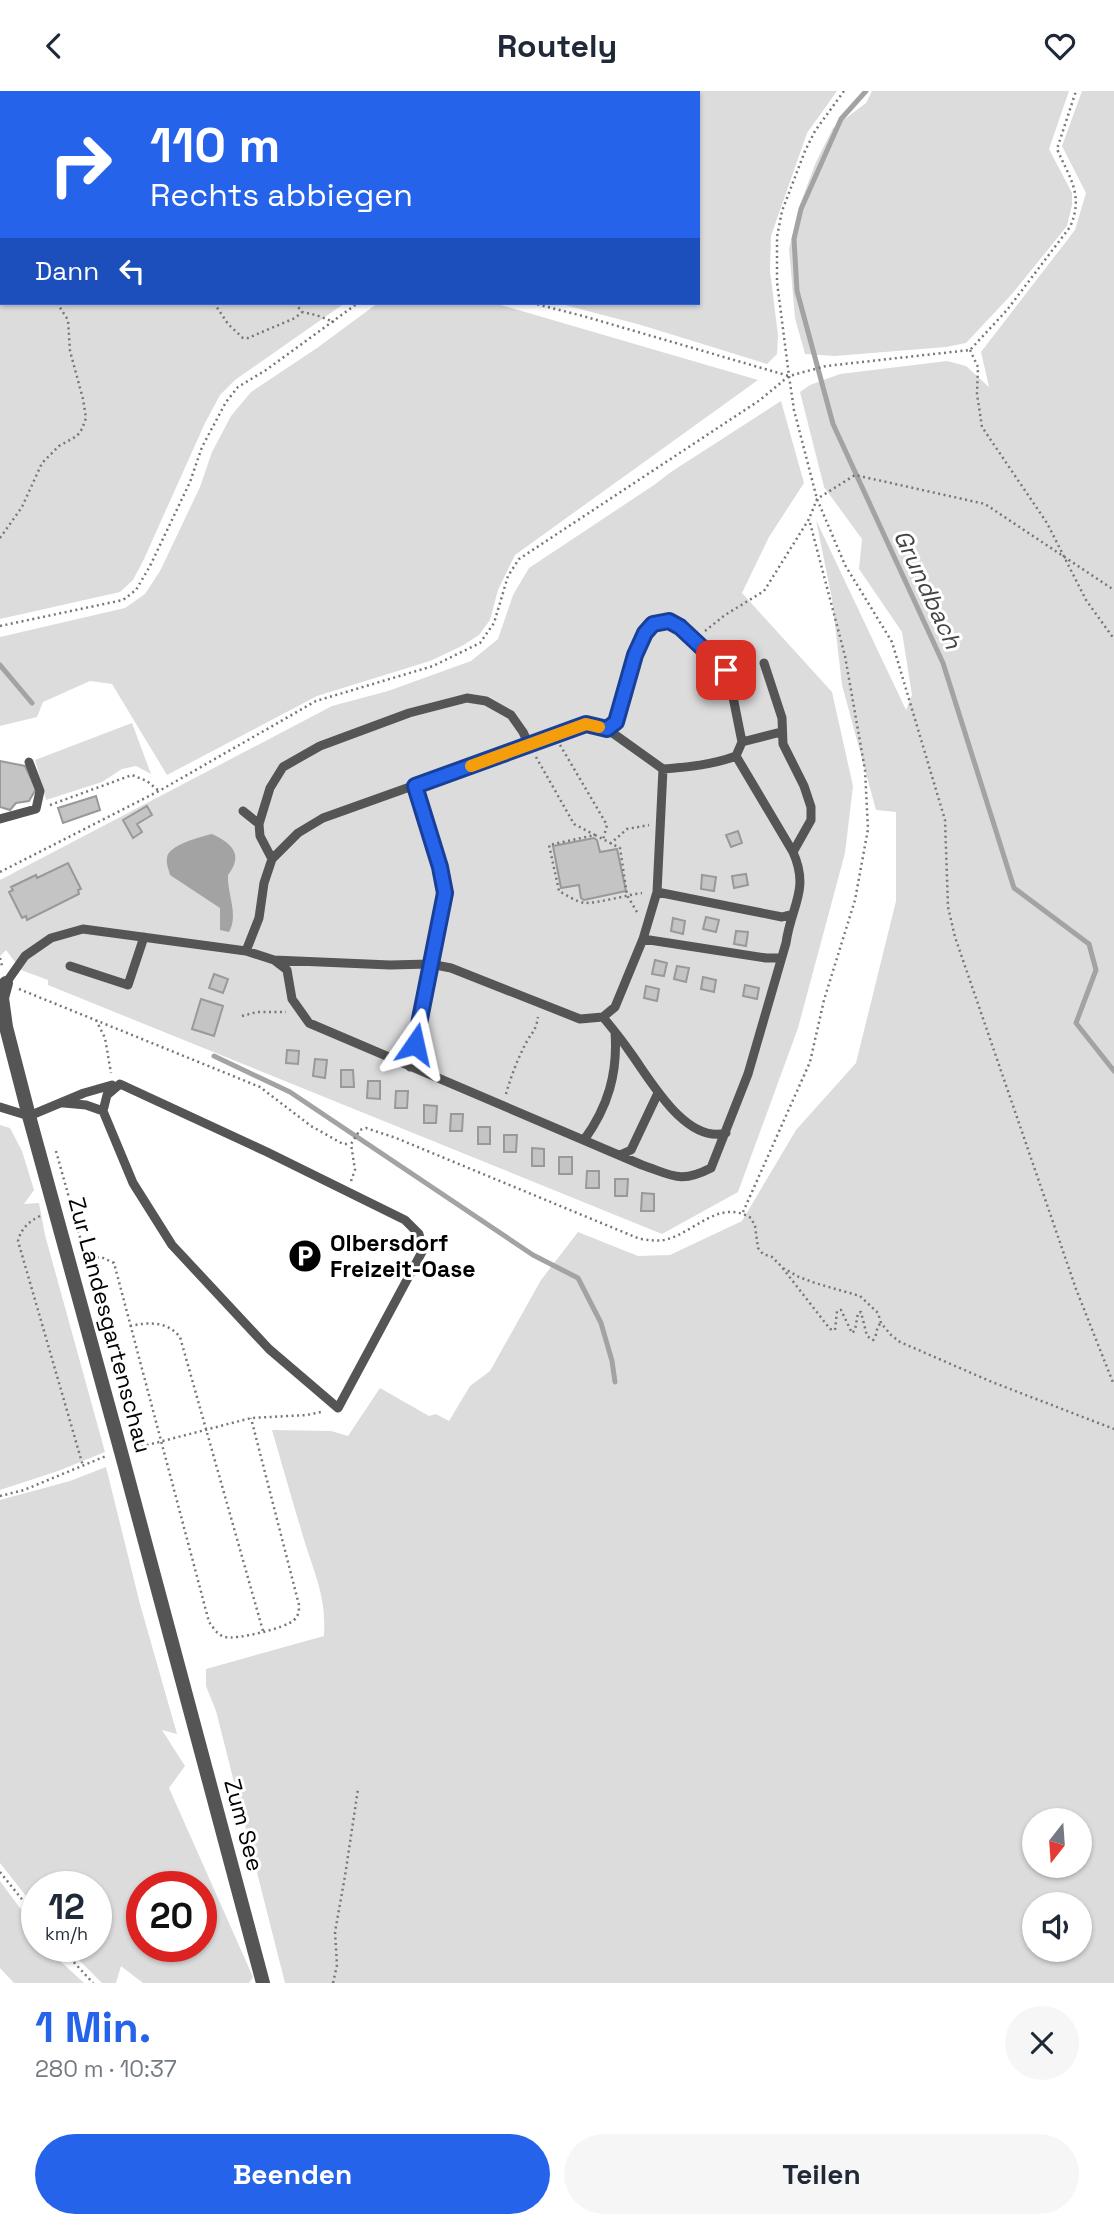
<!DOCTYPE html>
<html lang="de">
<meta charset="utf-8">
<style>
:root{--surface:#fff;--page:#f6f6f7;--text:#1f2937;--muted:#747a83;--accent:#2563eb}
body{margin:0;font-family:"Space Grotesk",sans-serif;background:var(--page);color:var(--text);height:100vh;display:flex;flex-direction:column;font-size:26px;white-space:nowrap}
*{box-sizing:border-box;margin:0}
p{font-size:23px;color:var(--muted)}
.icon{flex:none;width:38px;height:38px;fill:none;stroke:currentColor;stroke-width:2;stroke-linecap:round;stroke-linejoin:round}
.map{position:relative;height:1892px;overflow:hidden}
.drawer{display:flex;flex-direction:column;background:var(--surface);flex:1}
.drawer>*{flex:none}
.top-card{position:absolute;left:0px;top:0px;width:700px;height:214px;box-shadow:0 2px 5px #0004;background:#2563eb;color:#fff;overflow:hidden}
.needle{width:46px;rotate:197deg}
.fabs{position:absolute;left:1022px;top:1717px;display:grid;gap:14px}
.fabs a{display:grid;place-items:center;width:70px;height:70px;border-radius:50%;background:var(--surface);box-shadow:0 2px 5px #0004;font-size:35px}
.speed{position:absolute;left:21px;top:1780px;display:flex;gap:14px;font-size:35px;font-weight:700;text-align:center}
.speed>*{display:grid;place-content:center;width:91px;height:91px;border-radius:50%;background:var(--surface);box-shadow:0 2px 5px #0004;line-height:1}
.speed small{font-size:18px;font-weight:400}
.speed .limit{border:10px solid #d22;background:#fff;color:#111}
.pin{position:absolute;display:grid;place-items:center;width:60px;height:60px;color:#fff;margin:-30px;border-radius:14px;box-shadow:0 4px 10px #0006}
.me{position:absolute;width:77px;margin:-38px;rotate:11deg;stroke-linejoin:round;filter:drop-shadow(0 0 5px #0008)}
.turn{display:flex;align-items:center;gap:24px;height:147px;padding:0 35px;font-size:32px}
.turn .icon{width:91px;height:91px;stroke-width:2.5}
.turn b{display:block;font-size:49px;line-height:60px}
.then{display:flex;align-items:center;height:66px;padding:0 35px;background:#0003;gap:14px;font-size:26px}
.round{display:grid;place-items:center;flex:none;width:74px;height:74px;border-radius:37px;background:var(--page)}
.headline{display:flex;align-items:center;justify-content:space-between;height:119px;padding:0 35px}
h1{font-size:42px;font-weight:700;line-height:52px;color:var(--accent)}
.cta{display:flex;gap:14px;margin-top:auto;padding:14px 35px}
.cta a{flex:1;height:80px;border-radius:42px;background:var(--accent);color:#fff;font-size:28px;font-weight:700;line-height:80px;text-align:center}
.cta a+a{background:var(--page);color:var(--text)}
header{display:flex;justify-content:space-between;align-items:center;height:91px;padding:0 35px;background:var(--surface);font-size:32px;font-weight:700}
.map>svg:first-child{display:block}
.green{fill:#dcdcdc;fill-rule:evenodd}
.water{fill:#a3a3a3}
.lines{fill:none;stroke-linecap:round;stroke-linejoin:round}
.stream{stroke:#a3a3a3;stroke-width:5}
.building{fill:#c4c4c4;stroke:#999;stroke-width:2}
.path{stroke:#777;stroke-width:2.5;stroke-dasharray:2 3.5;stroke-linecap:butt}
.service{stroke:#555;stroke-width:9}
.minor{stroke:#555;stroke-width:14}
.route-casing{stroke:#184099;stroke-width:18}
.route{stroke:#2563eb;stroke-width:12}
.slow{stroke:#f59e0b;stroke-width:12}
.labels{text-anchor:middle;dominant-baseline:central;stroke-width:6;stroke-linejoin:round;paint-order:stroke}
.poi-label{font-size:23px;font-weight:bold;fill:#000;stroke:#fff;text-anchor:start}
.street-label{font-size:23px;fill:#000;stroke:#fff}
.water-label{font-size:24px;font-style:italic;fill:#444;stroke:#fff}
</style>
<header><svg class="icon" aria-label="back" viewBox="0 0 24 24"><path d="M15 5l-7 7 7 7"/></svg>Routely<svg class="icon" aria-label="heart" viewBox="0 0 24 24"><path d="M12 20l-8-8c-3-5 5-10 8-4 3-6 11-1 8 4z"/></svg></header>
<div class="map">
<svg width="1114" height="1892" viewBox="0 0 1114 1892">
<rect width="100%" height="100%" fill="#fff"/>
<!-- green -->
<path class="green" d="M0,0H641L639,2H2V212H345L235,289L220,304L205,332L144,468L133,489L120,501L0,528Z
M665,0H837L807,42L771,145L770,180L778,244L777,263L767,273L641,234L557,212H698V2H663Z
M872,0H1069L1049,58L1072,102V114L1067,135L1012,203L966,252L946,256L835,265L805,263L795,227L789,158L799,116L816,71L833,37L866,12Z
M1082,0H1114V1892H285L216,1620L206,1595V1578L324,1545C326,1508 317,1489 306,1455C294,1416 283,1377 272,1339L331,1340L348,1345L380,1297L429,1325L436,1323L449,1330L470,1295L490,1280L541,1189L578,1141L638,1165L670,1164L742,1130L796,1039L856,972L896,810V721L876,719L842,594L832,508L816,429L906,619L912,604L902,541L859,478L862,448L824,396L800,301L810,294L840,283L947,270L966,275L989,296L981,261L1075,139L1086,102L1062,55ZM1034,1729H1080V1774H1034ZM1034,1813H1080V1858H1034Z
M378,212H494L758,289L515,464L498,499L490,529L479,544L462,555L430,570L317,605L167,684L112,593L90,590L43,611L37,626L0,635V546L125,517L145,503L160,480L200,396L212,361L231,325L251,301L317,257Z
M781,310L804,392L769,446L742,502L832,601L853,695L845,762L798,937L738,1101L662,1143L48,894V889L21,879L6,859L0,865V789L332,615L388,600L471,570L498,548L513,504L529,477L654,394L671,381Z
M132,632L151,683L136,675L122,678L102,691L46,709L35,669Z
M0,1034L10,1037L22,1060L34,1099L24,1113L39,1112L45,1144L105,1361L58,1380L0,1399Z
M106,1376L140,1513L177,1643L162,1639L185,1675L169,1697L253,1886L249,1892H143L121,1875L116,1892H102L65,1855H96V1796H37V1819L0,1772V1409L70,1390ZM142,1796H201V1855H142Z
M0,1790L37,1840V1855H48L57,1867L84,1892H14L0,1877Z"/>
<!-- water -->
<path class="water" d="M212,743C232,752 244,764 228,784C227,803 239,824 229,841L220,839V817L170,784C169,779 166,773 167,767C168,754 200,746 212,743Z"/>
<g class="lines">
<!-- stream -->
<path class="stream" d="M866,0L841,28L801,118L794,148L797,200L833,333L943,572L1014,797L1089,853L1096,879L1076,932L1114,980
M0,574L32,612
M214,965L290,1001L533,1164L578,1187L601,1232L612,1270L615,1291"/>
</g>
<!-- building -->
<path class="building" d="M0,670L25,675L36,698L29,710L16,712L10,719L0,716Z
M96,705L100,719L63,732L58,717Z
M147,715L152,724L137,733L142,741L133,747L123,729Z
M738,740L742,752L731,756L726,744Z
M594,747L597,749L600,761L617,758L626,800L584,809L581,807L579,794L561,797L553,755Z
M68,772L81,798L78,799L79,803L27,829L26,825L22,827L9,801L13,799L11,796L36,784L37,787Z
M746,783L748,794L734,797L732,785Z
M702,784L716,786L714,800L701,798Z
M706,826L719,829L716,841L703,838Z
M673,827L685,830L683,843L671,840Z
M736,840L748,841L746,855L734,853Z
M655,869L667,872L664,885L652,883Z
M677,875L689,877L686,891L674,888Z
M214,883L228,888L223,902L209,897Z
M703,886L716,889L714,901L701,898Z
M745,894L759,897L757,908L743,905Z
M646,895L659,898L657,910L644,907Z
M201,908L223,915L214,945L192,938Z
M287,959L299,960L298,973L286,972Z
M315,968L327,969L325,987L313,985Z
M341,979H353L354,996H341Z
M368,990H380V1008L367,1007Z
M396,1000H408L407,1017H395Z
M424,1014L437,1015L436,1032H424Z
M451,1023H463L462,1040H450Z
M478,1036H490V1053H478Z
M504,1044H517L516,1061H504Z
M532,1057L544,1058V1075H532Z
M559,1066H572V1083H559Z
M587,1080H599V1097H586Z
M615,1088H628L627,1105H615Z
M642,1102L654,1103V1120H641Z"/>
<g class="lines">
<!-- path -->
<path class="path" d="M844,0L815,40L805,60L782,120L777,146V191L789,285L794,319L817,408L845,474L892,551L945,729L948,816L955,846L1076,1198L1114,1294
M649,2L651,0
M0,116H2
M0,176H2
M0,190L2,189
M0,194L2,195
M214,212L228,233L243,247H248L295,227L302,221
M295,212L302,221L316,224L334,231
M532,212L583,225L789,285
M970,259L978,276L977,303L982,336L1047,432L1086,509L1114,548
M0,447L22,416L42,372L59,355L77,345L82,338L86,327L83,308L70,260L68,229L57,212
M0,535L123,509L136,499L150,475L190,391L202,356L226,311L238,296L266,279L358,212
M705,540L725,524L764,500L809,428L817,408L855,384L985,413L1114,499
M560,654L607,734L603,749
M536,666L574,733L595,744
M50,714L132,684L147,690L159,700
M610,753L627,738L649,734
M0,781L159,700L316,610L433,575L480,552L494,532L508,485L519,468L760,309L789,285L826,275L970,259L1007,219L1070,136C1084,104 1070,88 1057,58L1076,0
M637,821L627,804L620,757L595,744L549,754L559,800C566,804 577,811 585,812C600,812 626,804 642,802
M0,867L2,875
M19,898L260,996L311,1035L343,1053H350
M242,925L257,921H286
M96,929L105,947L111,982
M506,1003C511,985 518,967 527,950C533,940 536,939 538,926
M56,1060L88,1175
M351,1090L355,1079L351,1053L360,1039L366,1037L396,1047L640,1148C650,1149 659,1151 668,1148C697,1139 720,1108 751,1127L755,1135L758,1157L763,1163L772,1166L781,1175L830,1238L835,1239L837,1220L841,1219L852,1242L855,1239L858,1222L861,1221L867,1245L873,1249C878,1244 875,1237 881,1232
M743,1121L810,971L824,909L855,809L868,738L865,679L845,565L809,428
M40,1125C28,1131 21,1138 18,1150L83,1375
M86,1168L101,1166L114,1172L209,1531C213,1536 217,1544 225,1546C236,1549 286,1537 294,1529C299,1525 299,1519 299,1514L251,1327
M783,1177L799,1186L815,1192L860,1205L878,1222L881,1232L891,1244L900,1251L992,1291L1114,1338
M130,1235C149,1231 167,1230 180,1246L263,1540
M136,1357L251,1327L307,1324L321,1321
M0,1405L24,1399L106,1365
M0,1781L37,1827
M59,1855L93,1892
M333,1892L337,1874L335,1841L345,1785L358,1698"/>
<!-- service -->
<path class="service" d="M764,572L782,627L783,653L804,695L811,716V729L793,761
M742,651L781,641
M243,720L259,733
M0,728L36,718L40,700L29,671
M272,768L260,745L259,733L270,697L283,676L320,655L409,622L467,607L486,610L511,624L523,641L529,654
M657,801L782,826L793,823
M643,848L766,867H781
M246,860L259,827L264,792L272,768L298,742L323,727L586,633L607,638L663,678C688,676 712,674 736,665L742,651L731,596L726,579L680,536L669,530L653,533L645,542L635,564L616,631L607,638
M274,869L287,879L292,908L309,932L642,1074C672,1084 680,1093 711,1077L748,983L786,852C791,815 810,799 793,761L736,665
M70,875L128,894L144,846
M6,892L25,865L51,847L83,838L246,860L274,869L390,874L430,873L451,877L580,928L603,926L615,916L643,848L657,801L663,678
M603,926C612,937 622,949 630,961C650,988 685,1053 726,1042
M410,976L445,802L441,776L415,695
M120,993L267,1061L405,1129L419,1143L423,1159L338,1317L269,1258L172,1154L133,1092L103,1020L107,1004Z
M64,1012L86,1014L103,1020
M0,1016L29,1025L84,1002L112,994
M584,1049C608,1016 618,982 615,941
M620,1064L631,1059L658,1002"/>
<!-- minor -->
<path class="minor" d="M6,892L2,907L6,936L29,1025L121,1361L263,1892"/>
</g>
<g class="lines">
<defs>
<path id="route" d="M415,953L445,802L440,776L415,695L586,633L607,638L616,631L635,564L645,542L653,533L669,530L680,536L726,579"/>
</defs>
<!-- route casing -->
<use href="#route" class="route-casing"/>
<!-- route -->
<use href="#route" class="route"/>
<!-- slow -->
<path class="slow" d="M471,675L586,633L599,636"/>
</g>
<!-- icons -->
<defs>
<symbol id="parking-disc" viewBox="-11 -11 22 22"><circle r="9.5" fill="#000" stroke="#fff"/><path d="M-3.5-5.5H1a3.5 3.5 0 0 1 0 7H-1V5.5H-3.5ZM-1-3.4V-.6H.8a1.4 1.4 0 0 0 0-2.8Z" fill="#fff"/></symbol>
</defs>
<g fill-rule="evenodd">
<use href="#parking-disc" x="286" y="1146" width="38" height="38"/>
</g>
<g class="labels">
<!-- poi labels -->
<g class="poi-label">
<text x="330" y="1152">Olbersdorf<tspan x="330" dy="26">Freizeit-Oase</tspan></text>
</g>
<!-- street labels -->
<g class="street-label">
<text transform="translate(110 1234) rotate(75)">Zur Landesgartenschau</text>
<text transform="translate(244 1734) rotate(75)">Zum See</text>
</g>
<!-- water labels -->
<g class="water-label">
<text transform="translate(928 498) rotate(65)">Grundbach</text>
</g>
</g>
</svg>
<div class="fabs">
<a><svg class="needle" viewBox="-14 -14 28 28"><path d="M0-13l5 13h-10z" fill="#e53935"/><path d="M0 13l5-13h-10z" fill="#747a83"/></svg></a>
<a><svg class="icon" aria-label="sound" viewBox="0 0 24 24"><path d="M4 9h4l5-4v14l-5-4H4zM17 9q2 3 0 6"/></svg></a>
</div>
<div class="speed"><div>12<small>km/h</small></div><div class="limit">20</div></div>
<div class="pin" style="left:726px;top:579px;background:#d93025"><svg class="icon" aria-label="arrive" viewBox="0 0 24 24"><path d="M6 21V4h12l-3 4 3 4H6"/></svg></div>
<svg class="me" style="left:415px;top:953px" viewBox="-20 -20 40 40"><path d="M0-17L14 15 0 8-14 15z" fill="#2563eb" stroke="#fff" stroke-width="4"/></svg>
<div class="top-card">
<div class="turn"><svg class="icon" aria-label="right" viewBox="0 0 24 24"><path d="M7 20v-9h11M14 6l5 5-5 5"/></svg><div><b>110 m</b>Rechts abbiegen</div></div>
<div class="then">Dann<svg class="icon" aria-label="left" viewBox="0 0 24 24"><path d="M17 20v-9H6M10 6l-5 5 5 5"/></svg></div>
</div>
</div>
<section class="drawer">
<div class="headline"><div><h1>1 Min.</h1><p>280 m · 10:37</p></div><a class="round"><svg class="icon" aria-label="close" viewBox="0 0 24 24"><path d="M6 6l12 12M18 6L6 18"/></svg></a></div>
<div class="cta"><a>Beenden</a><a>Teilen</a></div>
</section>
